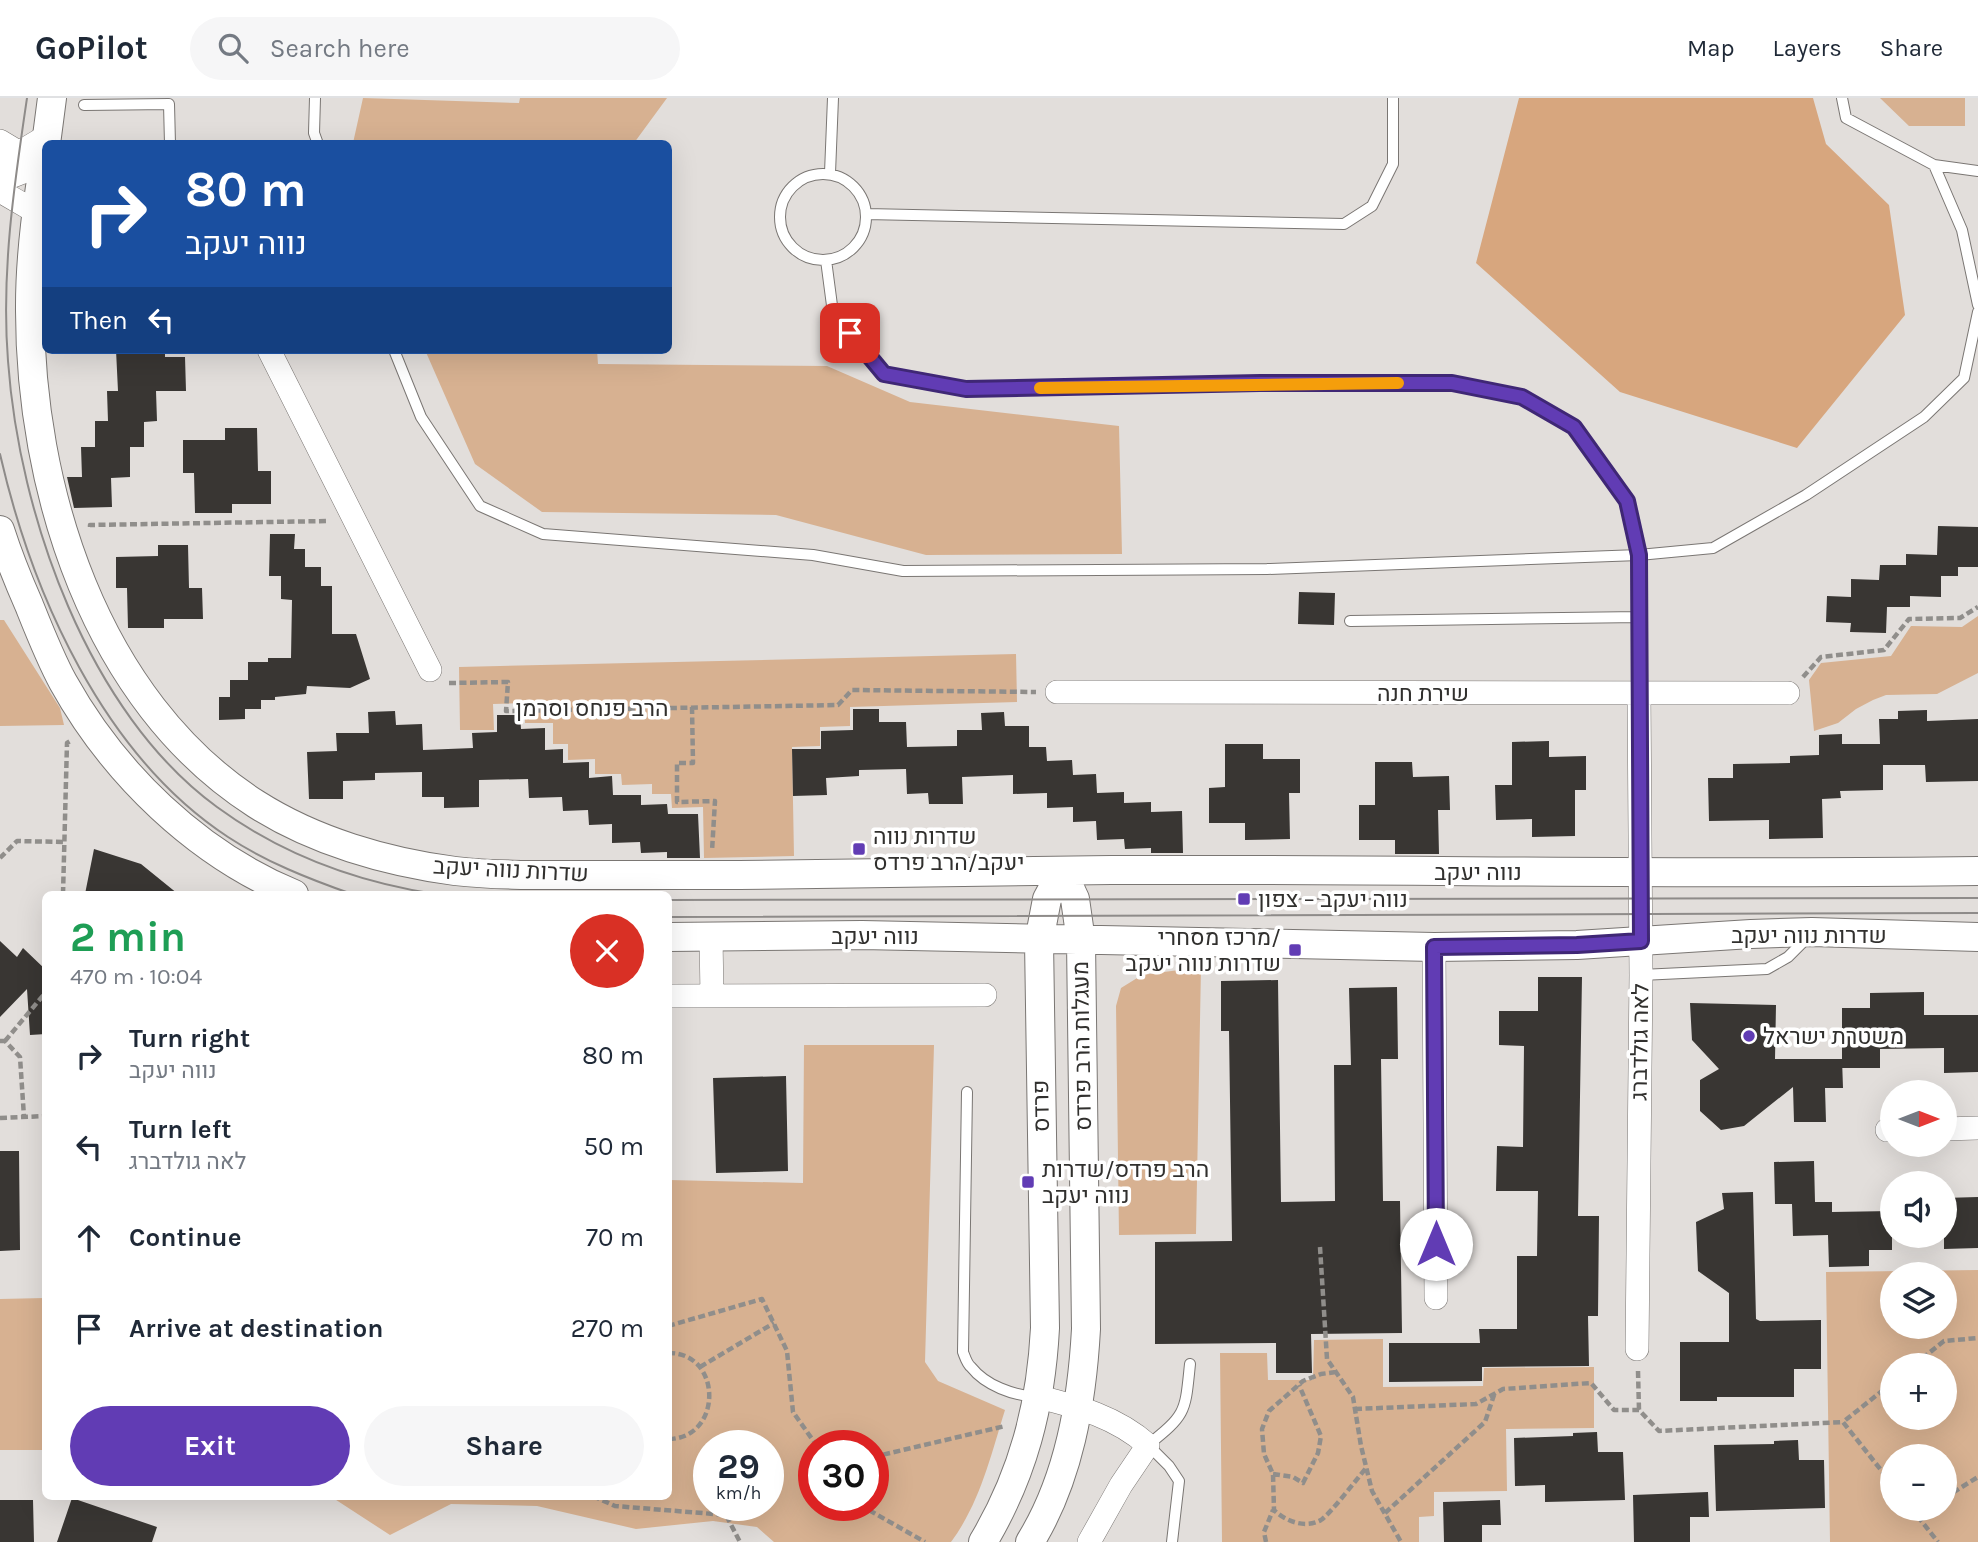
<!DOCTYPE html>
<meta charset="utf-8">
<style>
:root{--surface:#fff;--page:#f6f6f7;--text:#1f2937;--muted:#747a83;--line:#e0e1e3;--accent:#613cb4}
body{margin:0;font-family:Karla,Heebo,sans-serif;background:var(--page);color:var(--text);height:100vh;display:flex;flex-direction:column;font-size:26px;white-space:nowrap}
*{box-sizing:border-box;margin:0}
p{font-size:23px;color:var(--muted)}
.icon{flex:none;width:38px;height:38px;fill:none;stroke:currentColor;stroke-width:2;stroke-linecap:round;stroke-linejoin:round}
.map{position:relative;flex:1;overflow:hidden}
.details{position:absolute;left:42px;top:793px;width:630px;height:609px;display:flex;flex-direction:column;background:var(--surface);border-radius:10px;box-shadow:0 7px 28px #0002}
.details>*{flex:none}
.top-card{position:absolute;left:42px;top:42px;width:630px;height:214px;border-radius:10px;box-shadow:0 7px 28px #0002;background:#1a4fa0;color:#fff;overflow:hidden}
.needle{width:46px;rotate:90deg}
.buttons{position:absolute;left:1880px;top:982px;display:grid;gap:14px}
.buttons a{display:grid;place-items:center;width:77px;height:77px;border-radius:50%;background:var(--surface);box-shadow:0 7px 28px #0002;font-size:35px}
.speed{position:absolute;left:693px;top:1332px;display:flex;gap:14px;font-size:35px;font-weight:700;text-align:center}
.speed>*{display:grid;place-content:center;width:91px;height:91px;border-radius:50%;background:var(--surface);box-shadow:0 7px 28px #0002;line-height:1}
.speed small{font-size:18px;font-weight:400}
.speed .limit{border:10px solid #d22;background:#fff;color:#111}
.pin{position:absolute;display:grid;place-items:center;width:60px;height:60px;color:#fff;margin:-30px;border-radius:14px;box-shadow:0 4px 10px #0006}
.me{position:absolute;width:77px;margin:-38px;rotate:0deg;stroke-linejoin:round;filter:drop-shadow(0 0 5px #0008)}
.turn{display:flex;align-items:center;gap:24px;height:147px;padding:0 28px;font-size:32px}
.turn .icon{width:91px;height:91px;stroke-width:2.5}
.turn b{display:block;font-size:49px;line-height:60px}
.then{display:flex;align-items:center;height:66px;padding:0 28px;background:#0003;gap:14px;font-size:26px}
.round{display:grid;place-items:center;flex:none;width:74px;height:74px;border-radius:37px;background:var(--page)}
.overview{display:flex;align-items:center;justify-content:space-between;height:119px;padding:0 28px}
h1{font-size:42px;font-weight:700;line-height:52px;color:#1e9e55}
.button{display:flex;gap:14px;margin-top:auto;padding:14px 28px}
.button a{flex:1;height:80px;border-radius:42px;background:var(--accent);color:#fff;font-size:28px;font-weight:700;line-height:80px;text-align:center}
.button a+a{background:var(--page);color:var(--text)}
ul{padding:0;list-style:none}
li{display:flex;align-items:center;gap:21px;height:91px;padding:0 28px}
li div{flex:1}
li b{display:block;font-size:26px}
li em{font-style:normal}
header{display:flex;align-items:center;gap:42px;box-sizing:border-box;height:98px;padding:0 35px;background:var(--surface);border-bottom:2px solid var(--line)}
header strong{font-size:33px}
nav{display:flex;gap:38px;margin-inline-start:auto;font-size:24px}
.search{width:490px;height:63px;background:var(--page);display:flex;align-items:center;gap:18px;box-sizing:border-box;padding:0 24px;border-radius:38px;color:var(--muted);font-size:26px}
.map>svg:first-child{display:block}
.green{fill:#d7b191;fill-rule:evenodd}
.forest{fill:#d7a67e}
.building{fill:#393633}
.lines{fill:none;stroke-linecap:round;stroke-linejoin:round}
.service-casing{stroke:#7a7673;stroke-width:12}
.minor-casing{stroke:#7a7673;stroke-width:24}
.tertiary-casing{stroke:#7a7673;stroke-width:30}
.path{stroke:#908e8b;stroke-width:4.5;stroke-dasharray:7 3.5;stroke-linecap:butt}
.service{stroke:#fff;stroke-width:10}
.minor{stroke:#fff;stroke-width:23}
.tertiary{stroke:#fff;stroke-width:28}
.tram{stroke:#8e8b89;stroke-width:2}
.route-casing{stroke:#3f2775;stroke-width:18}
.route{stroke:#613cb4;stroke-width:12}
.slow{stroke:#f59e0b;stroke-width:12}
.poi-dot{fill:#613cb4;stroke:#fff;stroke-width:2.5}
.labels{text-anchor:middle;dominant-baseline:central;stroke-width:7;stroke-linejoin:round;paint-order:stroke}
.street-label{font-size:23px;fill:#31302e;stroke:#fff}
.poi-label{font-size:23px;fill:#31302e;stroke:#fff;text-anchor:start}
</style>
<header>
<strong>GoPilot</strong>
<div class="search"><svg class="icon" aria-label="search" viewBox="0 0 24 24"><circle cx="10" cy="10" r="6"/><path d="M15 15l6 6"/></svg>Search here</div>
<nav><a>Map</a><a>Layers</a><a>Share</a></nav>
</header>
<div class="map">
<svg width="1978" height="1444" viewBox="0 0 1978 1444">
<rect width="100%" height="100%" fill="#e2dedb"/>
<!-- green -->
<path class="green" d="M363,0L519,5L520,0H667L634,45H353Z
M1880,0H1965V28H1909Z
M425,252H597L598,266L827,268L910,304L1119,328L1122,456L926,457L776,417L542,414L475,366Z
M1978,518V575L1937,596L1886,597L1873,602L1856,611L1838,625L1814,633L1809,582L1821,565L1891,558L1911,528L1962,529Z
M0,522H4L60,610L64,627L0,628Z
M1016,556L1017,604L850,609V628L820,629V648L792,649L794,758L704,760L703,709L672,710L671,696H652V686L622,687L621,676H595V661L568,662V646H553V625H525V605L493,606L494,632H460L459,569Z
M1201,869L1196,1136L1119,1137L1116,908L1121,890L1142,877Z
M804,947H934L925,1264L938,1283L1005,1312C991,1357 980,1405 951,1444H774L757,1429L713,1423L636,1431L537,1408L451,1406L390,1437L330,1398H668L669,1082L803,1085ZM709,1348H768V1407H709ZM814,1348H873V1407H814Z
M1978,1172V1444H1830L1826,1174ZM1892,1176H1944V1228H1892ZM1892,1267H1944V1320H1892ZM1944,1358V1410H1892V1358Z
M45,1200V1352H0V1201Z
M1383,1241V1289L1483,1288L1484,1270L1594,1269V1330L1506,1331L1507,1393L1434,1394V1418L1419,1419V1444H1222L1220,1255H1267L1268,1282H1313L1314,1242Z"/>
<!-- forest -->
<path class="forest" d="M1519,0H1813L1826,46L1889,107L1905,217L1797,350L1620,294L1476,165Z"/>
<!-- building -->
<path class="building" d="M116,252H165V259H185L186,293H156L157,323L144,324V349H130V379L111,380L112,409L74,410L67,379H82L81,349H95V323H108L107,293H118Z
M225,330H257L258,373H271V406H232V415H195L194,375H183V342H225Z
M1938,428L1978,429V469H1958V478H1941V499L1910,498V509H1887L1886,535L1850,534L1851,525L1826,524L1827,498L1851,499V481L1879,482L1880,467H1906V456L1937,457Z
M270,436H295L294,451H305V469H321V488H332V536H356L370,581L350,590L307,588L306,596L275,599V602H261V611H245V621L219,622V599H230V582H248V564H268V560H291L292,502L281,501V478H269Z
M158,447H188L189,490H202L203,521H164V530H128L127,490H116V459L158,458Z
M1299,494L1335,495L1334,527L1298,526Z
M853,611H879V624H906L907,649L957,648V632H982L981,615L1004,614L1005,628H1029V649H1046L1047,663L1072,662L1073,677L1096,676L1097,695L1124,694V705L1151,704V714L1182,713L1183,755H1151V750L1125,751L1124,741L1097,742L1096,723L1073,724V709L1047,710V695L1013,696V677L962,679L963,706H929L928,695L907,696L906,671L859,672V678L826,680L827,697L793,698L792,651H821V633L853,632Z
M1927,612V623L1978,621V683L1926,684L1925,667H1883V692L1840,693L1841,700L1822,701L1823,740L1769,741V722L1709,723L1708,680H1733V666L1790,665V658L1819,657V637L1842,636V646H1880L1879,621H1898V613Z
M395,613L396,627L422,626L423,652L473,650L472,635L497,634V617H520L521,631L545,630V652L563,651V665L589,664V680L612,678L613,697H641V707L667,706L668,716H698L700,760H667V754L641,755L640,744L612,745V726L589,727L588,712L563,713L562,699L529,700L528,681L479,682V709L444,710V699H422V674L375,675V682L343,683V701H309L307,654L337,653L336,635H369L368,614Z
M1549,643V659L1586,658V692H1575V738L1532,739V721L1496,722L1495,687H1512V644Z
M1225,646H1263V661H1300V695H1289L1290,741L1245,742V725H1209V690L1225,689Z
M1375,664H1412L1413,679L1449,678L1450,712H1438L1439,756H1395V742H1359V707H1375Z
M94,751L141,766L178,796H85Z
M0,843L17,859L23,850L46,872V936L30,937L27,891L0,919Z
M1538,879H1582L1578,1118H1599L1598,1218H1588L1589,1268L1482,1269V1283L1389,1284V1245H1480L1479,1231H1517V1158H1537L1538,1093H1496L1497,1048L1523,1049L1524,948L1499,947V913H1538Z
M1278,882L1281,1104L1335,1103L1334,967H1351L1349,890L1397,889L1398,961H1381L1383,1103H1400L1402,1235L1311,1236L1312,1275H1276V1245L1155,1246V1144L1232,1143L1229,933H1221V883Z
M1924,894V917H1978V974L1944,975V950L1880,951V970H1842V910H1870V895Z
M1690,905L1776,907L1775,961H1842L1843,990H1825L1826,1024H1794L1793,989L1744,1028L1721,1032L1700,1013V982L1719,971L1692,942Z
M786,978L788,1073L716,1075L713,980Z
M0,1053H19L20,1152L0,1153Z
M1814,1063L1815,1104H1832V1114L1892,1113V1152H1869V1168L1829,1169L1828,1137L1793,1138L1792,1106H1775L1774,1064Z
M1753,1094L1756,1221L1760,1223L1821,1222V1271H1794V1299H1717V1303H1680V1244H1729V1195L1698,1173L1696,1124L1724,1111L1722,1095Z
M1978,1099V1150L1944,1151V1100Z
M1597,1334L1598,1354H1623L1625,1402L1545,1404V1387L1515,1388L1514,1340L1573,1338V1335Z
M1798,1342L1799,1362H1824L1825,1410L1716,1413L1714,1347L1774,1346V1343Z
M1708,1394L1709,1419H1690V1444H1634L1633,1397Z
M72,1400L157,1429L152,1444H57Z
M0,1402H33L34,1444H0Z
M1500,1402L1501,1427H1482V1444H1444L1443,1404Z"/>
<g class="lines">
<defs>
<path id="service" d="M315,0L314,35L318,46
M1842,0L1846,20L1934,67L1978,73
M84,7L169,6L170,46
M1934,67L1962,132L1978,207
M830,75L833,0
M780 119a43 43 0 1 1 86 0a43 43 0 1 1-86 0Z
M866,116L1344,126L1372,108L1393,66V0
M394,252L421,319L480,408L543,436L813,457L903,473L1267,471L1639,457L1627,403L1574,329L1522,299L1452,285H1260L966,291L884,276L833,215L826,162
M1640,519L1639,457L1713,450L1806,397L1924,319L1964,280L1978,214
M1350,523L1640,519L1639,595
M1641,877L1767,871L1788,859L1808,839
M967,994L963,1254C965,1259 967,1266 971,1269C986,1288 1013,1297 1036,1299
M1172,1444L1179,1383L1169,1368L1148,1347C1187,1316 1185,1314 1190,1266"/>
<path id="minor" d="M0,43L30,61
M0,66L47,38
M0,83L46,65
M0,93L36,114
M269,252L430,572
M1057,594L1788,595
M711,839L712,898
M1434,849L1436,1200
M668,898L985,897
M1944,1031L1978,1030
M1887,1032H1892
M1637,1251L1641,877L1639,595
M1039,1299C1079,1309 1116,1319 1148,1347L1121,1387L1089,1444"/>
<path id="tertiary" d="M46,46L52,0
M46,48C38,101 30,154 30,208C29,390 95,603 256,706C314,743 386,764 455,773C499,778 545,777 591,777C640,777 690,777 739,777C863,775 987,773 1111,772C1400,771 1689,777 1978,773
M0,432C8,457 18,482 29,507C39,532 50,560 63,584C114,676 197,756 294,796
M668,839L862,837L1434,849L1577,847L1751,836L1812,834L1978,839
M983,1444C1023,1377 1041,1308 1045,1230L1039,843L1047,801L1062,773
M1030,1444C1069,1381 1082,1304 1086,1231L1081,843L1075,801L1062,773"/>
</defs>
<!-- service casing -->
<use href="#service" class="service-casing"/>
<!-- minor casing -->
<use href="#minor" class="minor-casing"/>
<!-- tertiary casing -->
<use href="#tertiary" class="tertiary-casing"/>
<!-- path -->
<path class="path" d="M90,429V427L328,423
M1803,579L1821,559L1884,552L1909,521L1960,520L1978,509
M449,585L508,584L506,613L838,607L852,592L1036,594
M692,609L693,665H677V704L715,703L712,753
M0,760L17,743L64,744
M63,796L67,645L72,642
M0,943H5L20,959L24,1019
M5,943L46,894
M0,1020L46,1018
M1320,1149L1327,1261L1353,1299L1361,1348L1372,1393L1401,1444
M668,1228L762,1201L787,1253L793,1314L817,1348
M668,1255C723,1254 723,1341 668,1341
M1914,1267L1944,1243L1978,1240
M700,1269L774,1225
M1638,1273L1639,1312
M1336,1274L1321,1276L1303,1283L1269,1313L1262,1331L1264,1356L1273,1376L1274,1412C1285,1423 1305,1431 1321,1422C1330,1416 1357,1381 1366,1370
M1892,1285L1843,1324L1892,1386
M1355,1311L1476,1306L1503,1291L1591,1285L1614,1312H1639L1659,1333L1843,1324
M873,1359L1005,1328
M1273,1376L1293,1379L1303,1385L1318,1355L1321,1338L1299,1287
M593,1398L615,1408L726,1417L740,1444
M1944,1400L1978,1379
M860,1407L925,1444
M1911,1410L1938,1444
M1385,1415L1485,1324L1494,1297
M1917,1418L1928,1410
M1266,1444L1264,1434L1273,1412"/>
<!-- service -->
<use href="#service" class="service"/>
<!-- minor -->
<use href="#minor" class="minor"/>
<!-- tertiary -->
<use href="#tertiary" class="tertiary"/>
<!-- tram -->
<path class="tram" d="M27,0C14,87 1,175 8,263C19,417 88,615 217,709C281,756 357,784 435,796
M0,356C32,496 103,657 228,739C266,764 309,781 352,796
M668,802L1978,800
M668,819L1978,815"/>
</g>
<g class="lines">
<defs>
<path id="route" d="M850,235L884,276L966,291L1260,285H1452L1522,299L1574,329L1627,403L1639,457L1641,843L1577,847L1434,849L1436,1146"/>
</defs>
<!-- route casing -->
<use href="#route" class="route-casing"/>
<!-- route -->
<use href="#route" class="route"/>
<!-- slow -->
<path class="slow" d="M1040,290L1398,285"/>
</g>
<!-- markers -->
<g class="poi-dot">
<rect x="852" y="744" width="14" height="14" rx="3.5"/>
<rect x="1237" y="794" width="14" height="14" rx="3.5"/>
<rect x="1288" y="845" width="14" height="14" rx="3.5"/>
<circle cx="1749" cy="938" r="7"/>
<rect x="1021" y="1077" width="14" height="14" rx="3.5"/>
</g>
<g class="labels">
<!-- street labels -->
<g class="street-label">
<text x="1423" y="595">שירת חנה</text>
<text x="592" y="610">הרב פנחס וסרמן</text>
<text transform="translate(511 772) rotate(3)">שדרות נווה יעקב</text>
<text x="1478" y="774">נווה יעקב</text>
<text x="1809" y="837">שדרות נווה יעקב</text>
<text x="875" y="838">נווה יעקב</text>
<text transform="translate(1640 944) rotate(-89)">לאה גולדברג</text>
<text transform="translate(1082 948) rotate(-91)">מעגלות הרב פרדס</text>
<text transform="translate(1041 1008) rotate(-91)">פרדס</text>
</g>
<!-- poi labels -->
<g class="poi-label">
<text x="873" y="738">שדרות נווה<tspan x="873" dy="26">יעקב/הרב פרדס</tspan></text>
<text x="1258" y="801">נווה יעקב – צפון</text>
<text x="1281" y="839" text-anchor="end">מרכז מסחרי/<tspan x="1281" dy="26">שדרות נווה יעקב</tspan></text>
<text x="1763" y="938">משטרת ישראל</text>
<text x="1042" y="1071">הרב פרדס/שדרות<tspan x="1042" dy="26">נווה יעקב</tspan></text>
</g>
</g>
</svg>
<div class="buttons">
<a><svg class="needle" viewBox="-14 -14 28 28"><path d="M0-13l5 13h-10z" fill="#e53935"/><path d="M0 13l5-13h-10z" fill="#747a83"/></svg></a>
<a><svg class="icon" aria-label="sound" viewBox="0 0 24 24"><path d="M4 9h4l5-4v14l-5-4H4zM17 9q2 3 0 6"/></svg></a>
<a><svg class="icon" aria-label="layers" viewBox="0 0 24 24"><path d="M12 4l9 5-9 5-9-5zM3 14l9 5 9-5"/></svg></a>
<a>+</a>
<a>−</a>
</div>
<div class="speed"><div>29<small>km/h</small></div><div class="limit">30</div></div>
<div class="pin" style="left:850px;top:235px;background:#d93025"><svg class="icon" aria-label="arrive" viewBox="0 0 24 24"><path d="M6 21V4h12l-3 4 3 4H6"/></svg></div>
<svg class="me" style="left:1436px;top:1146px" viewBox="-20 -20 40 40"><circle r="19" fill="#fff"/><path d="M0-13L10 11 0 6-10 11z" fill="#613cb4"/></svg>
<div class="top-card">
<div class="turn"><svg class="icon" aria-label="right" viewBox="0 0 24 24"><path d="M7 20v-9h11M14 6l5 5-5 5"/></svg><div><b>80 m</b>נווה יעקב</div></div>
<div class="then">Then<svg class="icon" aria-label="left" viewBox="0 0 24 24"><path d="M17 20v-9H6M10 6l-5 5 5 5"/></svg></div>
</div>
<section class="details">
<div class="overview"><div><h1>2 min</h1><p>470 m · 10:04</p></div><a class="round" style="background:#d93025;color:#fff"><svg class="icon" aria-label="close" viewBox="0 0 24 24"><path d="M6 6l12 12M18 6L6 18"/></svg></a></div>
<ul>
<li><svg class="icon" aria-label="right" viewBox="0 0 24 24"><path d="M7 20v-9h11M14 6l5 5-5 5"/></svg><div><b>Turn right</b><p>נווה יעקב</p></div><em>80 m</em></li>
<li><svg class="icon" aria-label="left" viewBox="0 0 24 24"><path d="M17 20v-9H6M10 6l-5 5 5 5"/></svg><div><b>Turn left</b><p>לאה גולדברג</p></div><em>50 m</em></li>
<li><svg class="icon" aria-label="ahead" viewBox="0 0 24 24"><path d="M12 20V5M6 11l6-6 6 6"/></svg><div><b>Continue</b></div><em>70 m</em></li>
<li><svg class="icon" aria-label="arrive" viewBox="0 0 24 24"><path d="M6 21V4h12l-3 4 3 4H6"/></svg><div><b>Arrive at destination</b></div><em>270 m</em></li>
</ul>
<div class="button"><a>Exit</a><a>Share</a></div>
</section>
</div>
